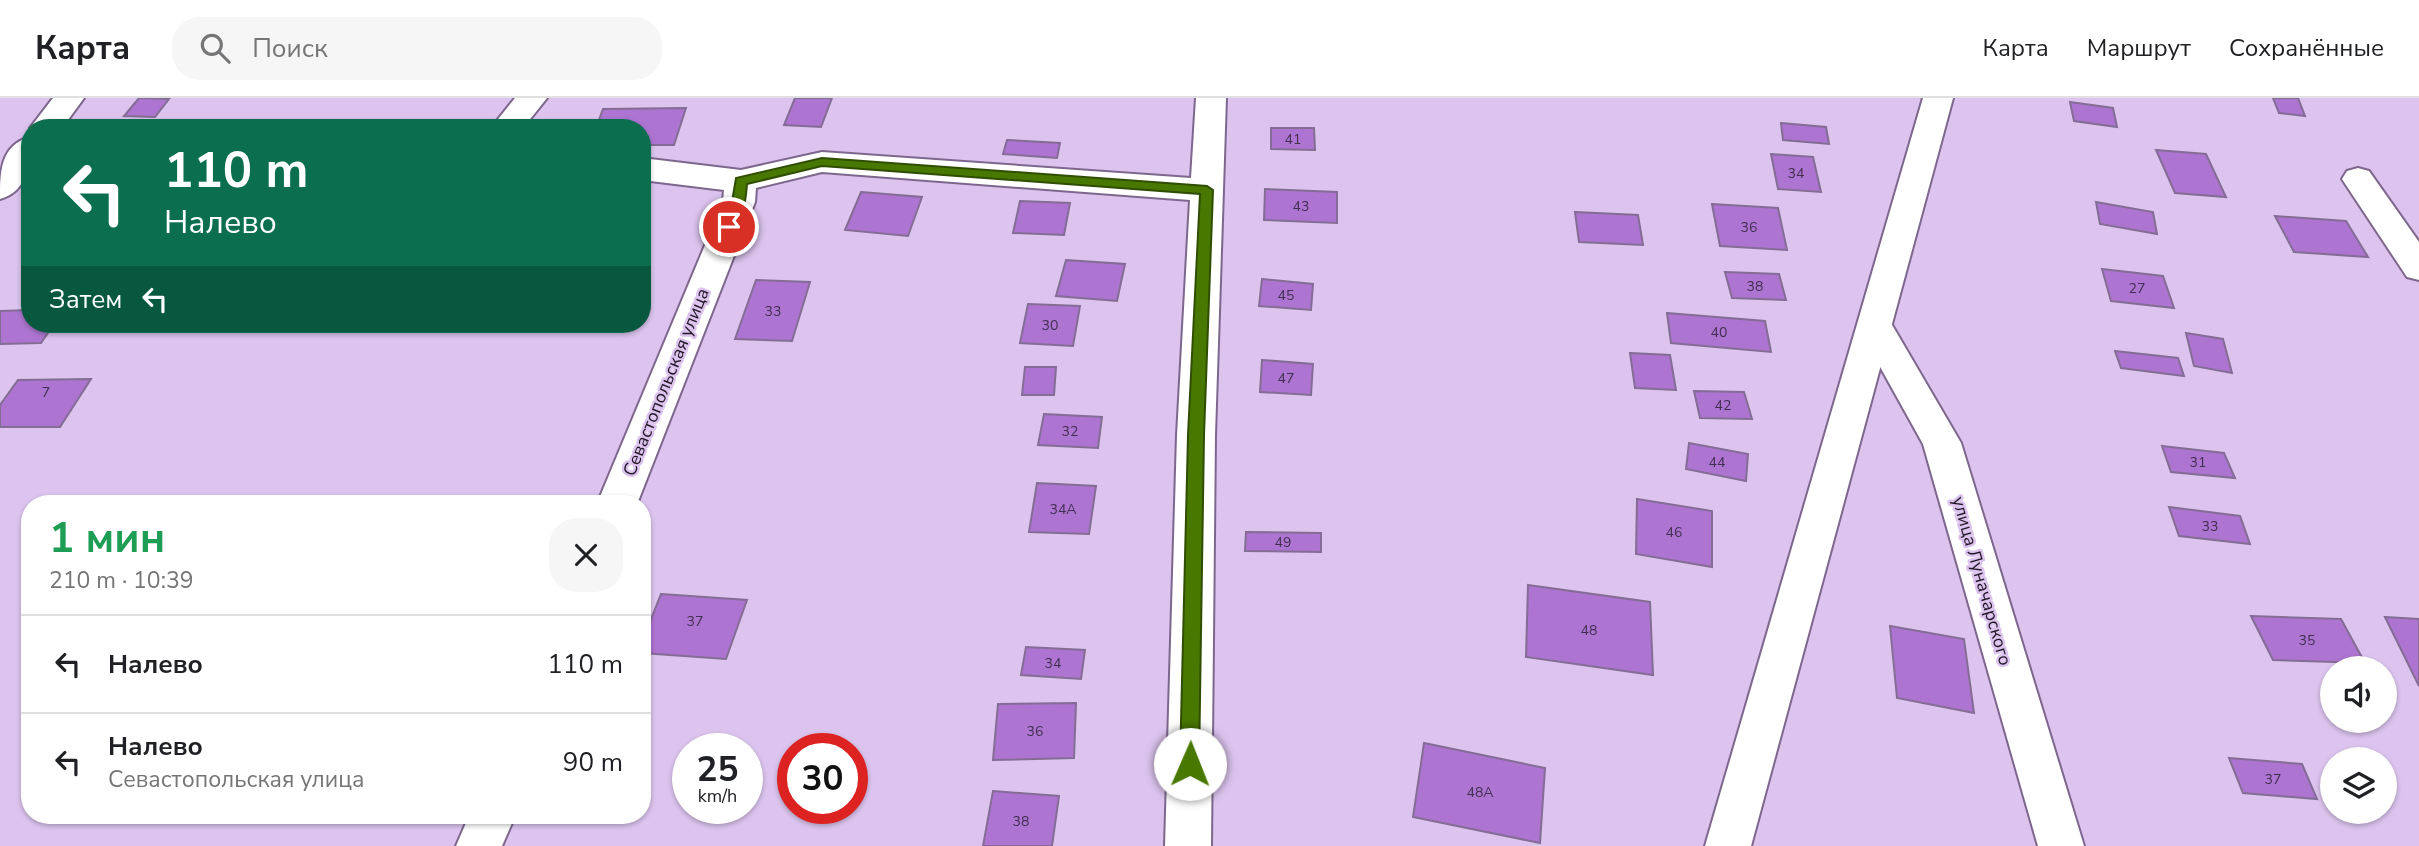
<!DOCTYPE html>
<html lang="ru">
<meta charset="utf-8">
<style>
:root{--surface:#fff;--page:#f6f6f6;--text:#202124;--muted:#757577;--line:#e0e0e0}
body{margin:0;font-family:"Nunito Sans",sans-serif;background:var(--page);color:var(--text);height:100vh;display:flex;flex-direction:column;font-size:26px;white-space:nowrap}
*{box-sizing:border-box;margin:0}
p{font-size:23px;color:var(--muted)}
.icon{flex:none;width:38px;height:38px;fill:none;stroke:currentColor;stroke-width:2;stroke-linecap:round;stroke-linejoin:round}
.map{position:relative;flex:1;overflow:hidden}
.details{position:absolute;left:21px;top:397px;width:630px;height:329px;display:flex;flex-direction:column;background:var(--surface);border-radius:28px;box-shadow:0 2px 5px #0004}
.details>*{flex:none}
.top-card{position:absolute;left:21px;top:21px;width:630px;height:214px;border-radius:28px;box-shadow:0 2px 5px #0004;background:#0b6e4f;color:#fff;overflow:hidden}
.buttons{position:absolute;left:2320px;top:558px;display:grid;gap:14px}
.buttons a{display:grid;place-items:center;width:77px;height:77px;border-radius:50%;background:var(--surface);box-shadow:0 2px 5px #0004;font-size:35px}
.speed{position:absolute;left:672px;top:635px;display:flex;gap:14px;font-size:35px;font-weight:700;text-align:center}
.speed>*{display:grid;place-content:center;width:91px;height:91px;border-radius:50%;background:var(--surface);box-shadow:0 2px 5px #0004;line-height:1}
.speed small{font-size:18px;font-weight:400}
.speed .limit{border:10px solid #d22;background:#fff;color:#111}
.pin{position:absolute;display:grid;place-items:center;width:60px;height:60px;color:#fff;margin:-30px;border:4px solid #fff;border-radius:50%;box-shadow:0 2px 7px #0007}
.me{position:absolute;width:77px;margin:-38px;rotate:1deg;stroke-linejoin:round;filter:drop-shadow(0 0 5px #0008)}
.turn{display:flex;align-items:center;gap:24px;height:147px;padding:0 28px;font-size:32px}
.turn .icon{width:91px;height:91px;stroke-width:2.5}
.turn b{display:block;font-size:49px;line-height:60px}
.then{display:flex;align-items:center;height:66px;padding:0 28px;background:#0003;gap:14px;font-size:26px}
.round{display:grid;place-items:center;flex:none;width:74px;height:74px;border-radius:28px;background:var(--page)}
.overview{display:flex;align-items:center;justify-content:space-between;height:119px;padding:0 28px}
h1{font-size:42px;font-weight:700;line-height:52px;color:#1e9e55}
ul{padding:0;list-style:none}
li{display:flex;align-items:center;gap:21px;height:98px;padding:0 28px;border-top:2px solid var(--line)}
li div{flex:1}
li b{display:block;font-size:26px}
li em{font-style:normal}
header{display:flex;align-items:center;gap:42px;box-sizing:border-box;height:98px;padding:0 35px;background:var(--surface);border-bottom:2px solid var(--line)}
header strong{font-size:33px}
nav{display:flex;gap:38px;margin-inline-start:auto;font-size:24px}
.search{width:490px;height:63px;background:var(--page);display:flex;align-items:center;gap:18px;box-sizing:border-box;padding:0 24px;border-radius:28px;color:var(--muted);font-size:26px}
.map>svg:first-child{display:block}
.building{fill:#ad75d1;stroke:#846d94;stroke-width:2}
.lines{fill:none;stroke-linecap:round;stroke-linejoin:round}
.minor-casing{stroke:#7e678d;stroke-width:4}
.secondary-casing{stroke:#7e678d;stroke-width:4}
.minor{fill:#fff;fill-rule:evenodd}
.secondary{fill:#fff;fill-rule:evenodd}
.route{fill:#497800;stroke:#2f4e00;stroke-width:2}
.labels{text-anchor:middle;dominant-baseline:central;stroke-width:5;stroke-linejoin:round;paint-order:stroke}
.number-label{font-size:14px;fill:#422e50}
.street-label{font-size:18px;fill:#1f1625;stroke:#dcc4ee}
</style>
<header>
<strong>Карта</strong>
<div class="search"><svg class="icon" aria-label="search" viewBox="0 0 24 24"><circle cx="10" cy="10" r="6"/><path d="M15 15l6 6"/></svg>Поиск</div>
<nav><a>Карта</a><a>Маршрут</a><a>Сохранённые</a></nav>
</header>
<div class="map">
<svg width="2419" height="748" viewBox="0 0 2419 748">
<rect width="100%" height="100%" fill="#dcc4ee"/>
<!-- building -->
<path class="building" d="M139,0H140L169,1L155,19L124,18Z
M795,0H832L821,29L784,27Z
M2273,0H2298L2305,18L2279,15Z
M2070,4L2113,10L2117,29L2074,23Z
M686,10L674,47H642V30H596L603,11Z
M1781,25L1826,29L1829,46L1783,42Z
M1271,30H1314L1315,52L1271,51Z
M1007,42L1060,45L1057,60L1003,56Z
M2156,52L2206,56L2226,99L2175,95Z
M1771,56L1813,59L1821,94L1778,91Z
M1265,91L1337,94V125L1264,122Z
M861,94L922,99L908,138L845,132Z
M1020,103L1070,105L1064,137L1013,135Z
M2096,104L2153,114L2157,136L2100,126Z
M1712,106L1778,110L1787,152L1720,148Z
M1575,114L1638,117L1643,147L1579,144Z
M2275,118L2346,123L2368,159L2294,154Z
M1066,162L1125,166L1117,203L1056,198Z
M2102,171L2163,178L2174,210L2111,203Z
M1725,174L1779,176L1786,202L1732,200Z
M1262,181L1313,186L1311,212L1259,208Z
M756,182L810,184L792,243L735,241Z
M1028,206L1080,208L1073,248L1020,245Z
M30,212V226H54L41,245L0,246V213Z
M1667,215L1765,223L1771,254L1671,245Z
M2186,235L2223,241L2232,275L2194,268Z
M2115,253L2178,260L2184,278L2121,270Z
M1630,255L1670,257L1676,292L1635,290Z
M1262,262L1313,266L1311,297L1260,294Z
M1025,269H1056L1054,297H1022Z
M91,281L60,329H0V307L18,282Z
M1694,293L1744,294L1752,321L1700,320Z
M1044,316L1102,319L1098,350L1038,347Z
M1689,345L1748,356L1746,383L1686,371Z
M2162,348L2224,355L2235,380L2171,374Z
M1037,385L1096,388L1089,436L1029,434Z
M1637,401L1712,413V469L1636,456Z
M2169,409L2240,418L2250,446L2179,438Z
M1246,434L1321,435V454L1245,453Z
M1528,487L1650,504L1653,577L1526,559Z
M661,496L747,502L726,561L642,555V544Z
M2251,518L2341,521L2365,565L2273,562Z
M2385,519L2419,521V588Z
M1890,528L1964,541L1974,615L1897,600Z
M1026,549L1085,552L1081,581L1021,577Z
M1076,605L1074,660L993,662L998,606Z
M1424,645L1545,670L1540,745L1413,719Z
M2229,660L2302,666L2317,701L2243,695Z
M993,693L1059,698L1052,748H983Z"/>
<g class="lines">
<defs>
<path id="minor" d="M53,0H84L62,30H30Z
M515,0H547L523,30H491Z
M1196,0H1226L1215,337L1211,748H1165L1177,337L1190,102L822,74L756,90L755,104L637,406H597L723,104L724,92L642,82V60L741,72L822,54L1191,80Z
M30,39C30,64 29,93 0,101C0,75 0,47 30,39Z
M2358,70L2369,73L2419,144V182L2407,179L2342,81L2347,73Z
M1876,216L1888,220L1961,345L2084,748H2038L1923,346L1858,229L1864,220Z
M469,718H515L502,748H456Z"/>
<path id="secondary" d="M1923,0H1953L1751,748H1705Z"/>
</defs>
<!-- minor casing -->
<use href="#minor" class="minor-casing"/>
<!-- secondary casing -->
<use href="#secondary" class="secondary-casing"/>
<!-- minor -->
<use href="#minor" class="minor"/>
<!-- secondary -->
<use href="#secondary" class="secondary"/>
</g>
<!-- route -->
<path class="route" d="M822,60L1207,88L1213,92L1204,337L1199,666L1196,672L1190,674L1183,672L1180,666L1188,337L1200,96L822,68L747,86C746,100 743,128 729,134L724,132L722,129L732,104L736,80Z"/>
<g class="labels">
<!-- number labels -->
<g class="number-label">
<text x="1293" y="41">41</text>
<text x="1796" y="75">34</text>
<text x="1301" y="108">43</text>
<text x="1749" y="129">36</text>
<text x="1755" y="188">38</text>
<text x="2137" y="190">27</text>
<text x="1286" y="197">45</text>
<text x="773" y="213">33</text>
<text x="1050" y="227">30</text>
<text x="1719" y="234">40</text>
<text x="1286" y="280">47</text>
<text x="46" y="294">7</text>
<text x="1723" y="307">42</text>
<text x="1070" y="333">32</text>
<text x="1717" y="364">44</text>
<text x="2198" y="364">31</text>
<text x="1063" y="411">34А</text>
<text x="2210" y="428">33</text>
<text x="1674" y="434">46</text>
<text x="1283" y="444">49</text>
<text x="695" y="523">37</text>
<text x="1589" y="532">48</text>
<text x="2307" y="542">35</text>
<text x="1053" y="565">34</text>
<text x="1035" y="633">36</text>
<text x="2273" y="681">37</text>
<text x="1480" y="694">48А</text>
<text x="1021" y="723">38</text>
</g>
<!-- street labels -->
<g class="street-label">
<text transform="translate(666 284) rotate(-68)">Севастопольская улица</text>
<text transform="translate(1982 483) rotate(74)">улица Луначарского</text>
</g>
</g>
</svg>
<div class="buttons">
<a><svg class="icon" aria-label="sound" viewBox="0 0 24 24"><path d="M4 9h4l5-4v14l-5-4H4zM17 9q2 3 0 6"/></svg></a>
<a><svg class="icon" aria-label="layers" viewBox="0 0 24 24"><path d="M12 4l9 5-9 5-9-5zM3 14l9 5 9-5"/></svg></a>
</div>
<div class="speed"><div>25<small>km/h</small></div><div class="limit">30</div></div>
<div class="pin" style="left:729px;top:129px;background:#d93025"><svg class="icon" aria-label="arrive" viewBox="0 0 24 24"><path d="M6 21V4h12l-3 4 3 4H6"/></svg></div>
<svg class="me" style="left:1190px;top:666px" viewBox="-20 -20 40 40"><circle r="19" fill="#fff"/><path d="M0-13L10 11 0 6-10 11z" fill="#497800"/></svg>
<div class="top-card">
<div class="turn"><svg class="icon" aria-label="left" viewBox="0 0 24 24"><path d="M17 20v-9H6M10 6l-5 5 5 5"/></svg><div><b>110 m</b>Налево</div></div>
<div class="then">Затем<svg class="icon" aria-label="left" viewBox="0 0 24 24"><path d="M17 20v-9H6M10 6l-5 5 5 5"/></svg></div>
</div>
<section class="details">
<div class="overview"><div><h1>1 мин</h1><p>210 m · 10:39</p></div><a class="round"><svg class="icon" aria-label="close" viewBox="0 0 24 24"><path d="M6 6l12 12M18 6L6 18"/></svg></a></div>
<ul>
<li><svg class="icon" aria-label="left" viewBox="0 0 24 24"><path d="M17 20v-9H6M10 6l-5 5 5 5"/></svg><div><b>Налево</b></div><em>110 m</em></li>
<li><svg class="icon" aria-label="left" viewBox="0 0 24 24"><path d="M17 20v-9H6M10 6l-5 5 5 5"/></svg><div><b>Налево</b><p>Севастопольская улица</p></div><em>90 m</em></li>
</ul>
</section>
</div>
